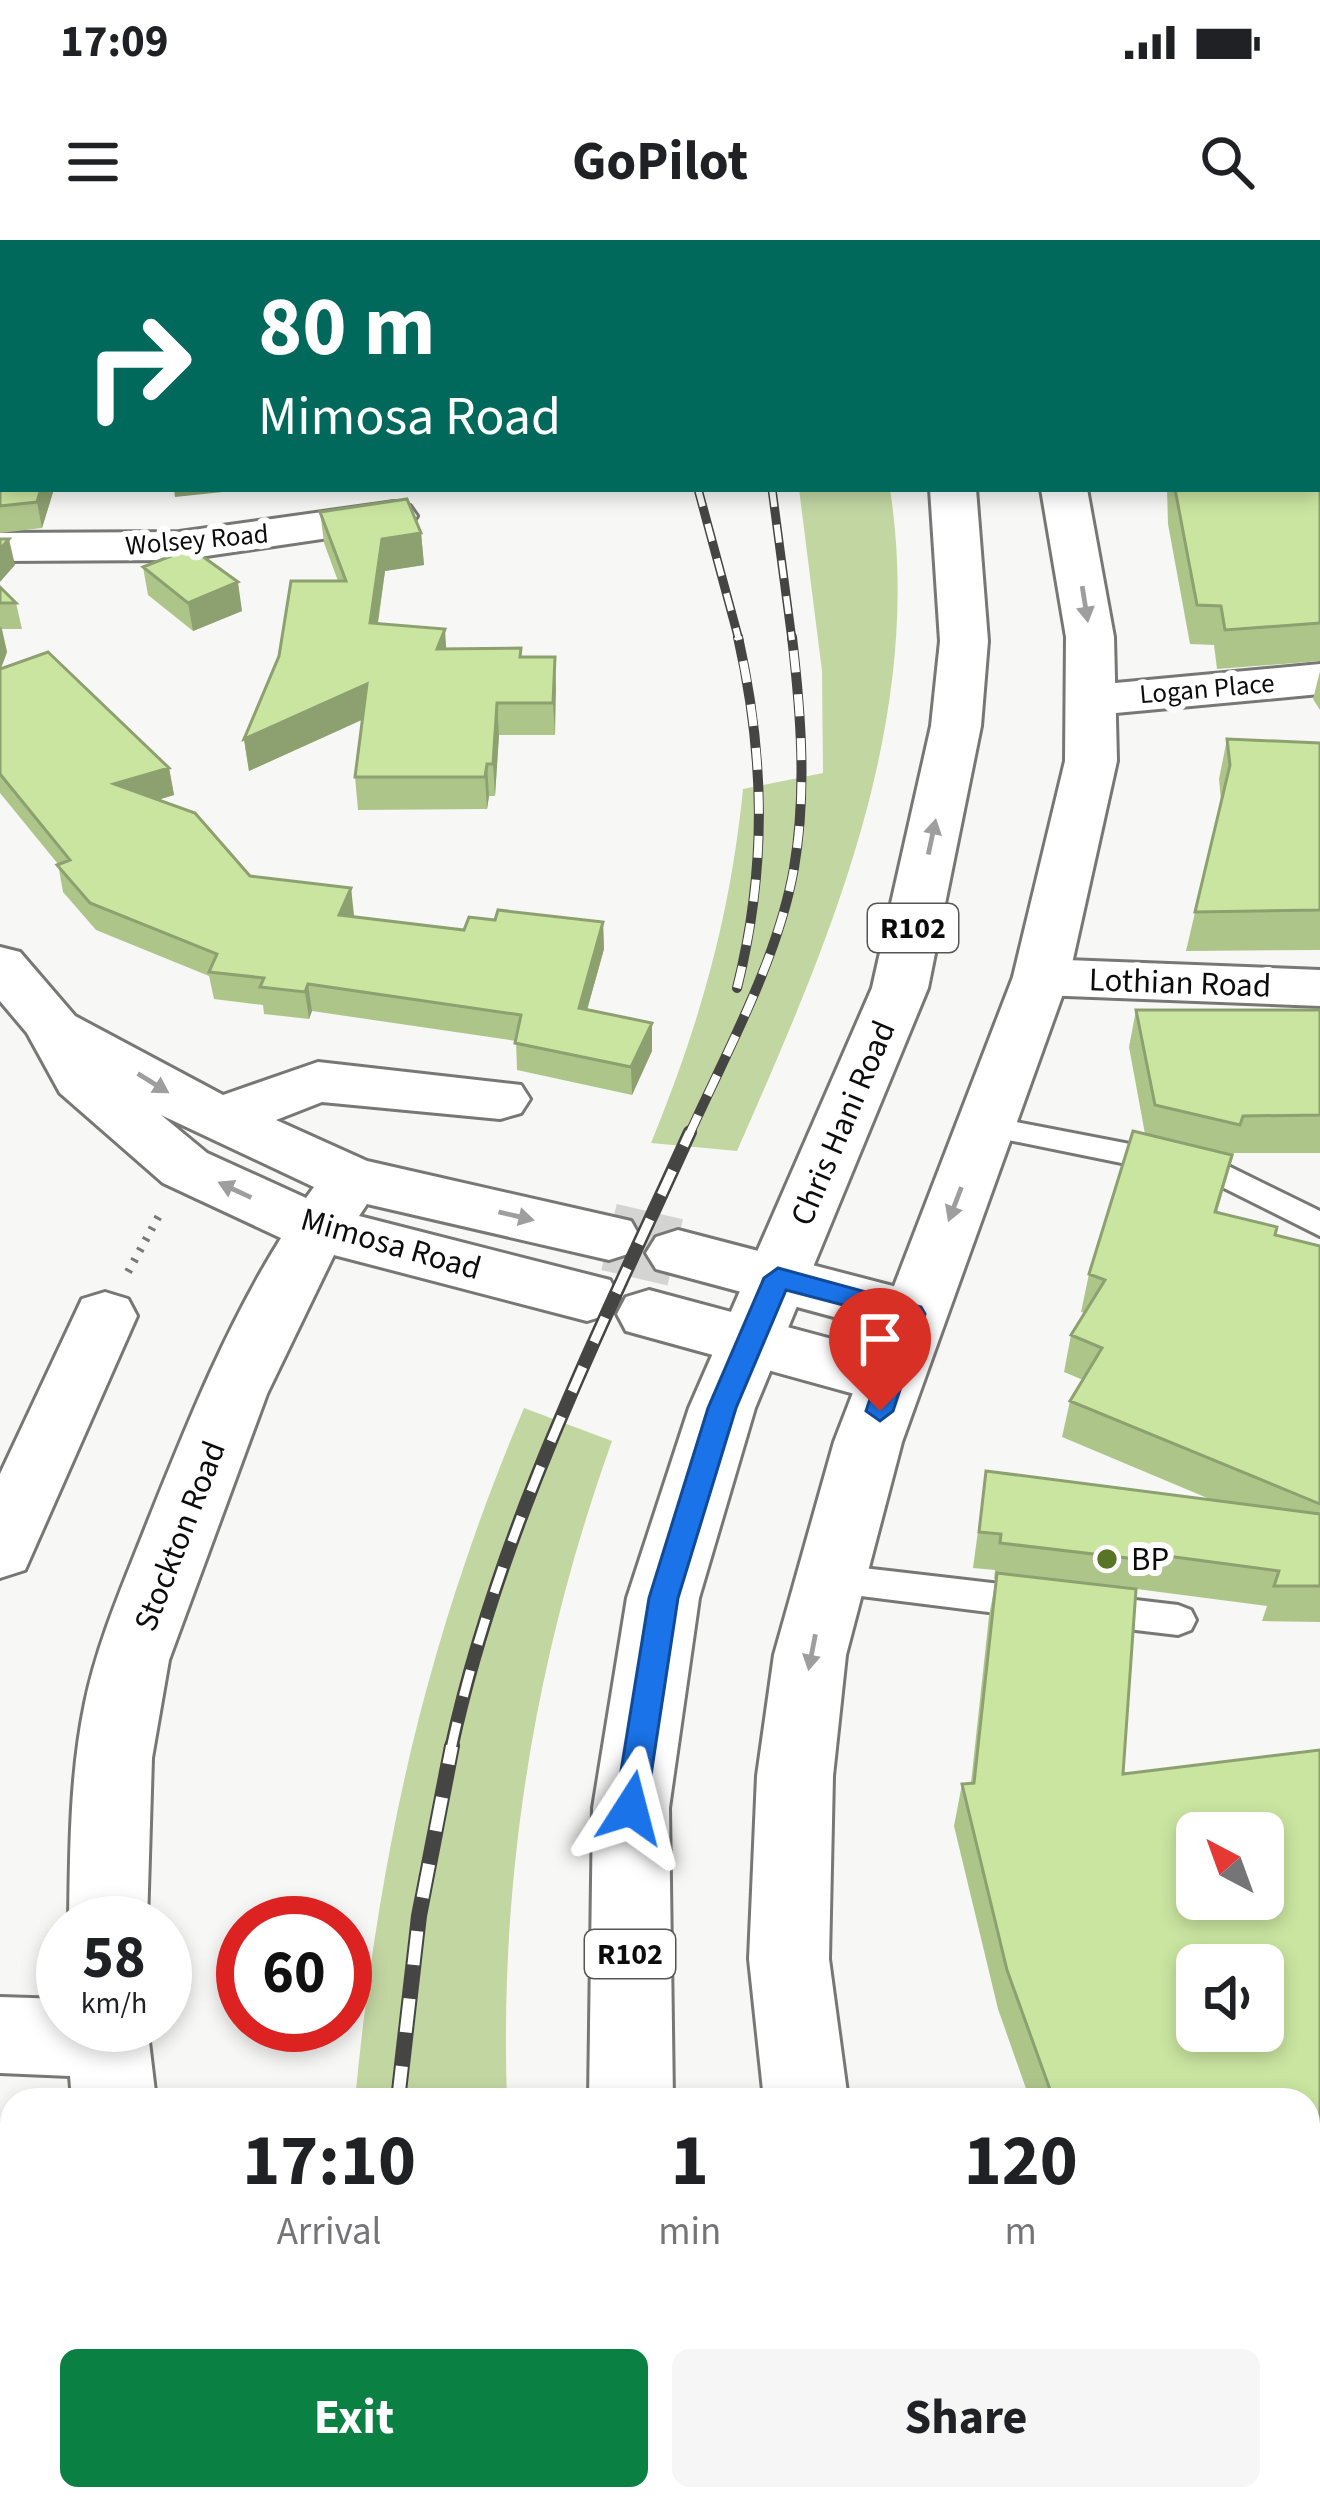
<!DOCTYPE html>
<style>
:root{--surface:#fff;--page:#f6f6f6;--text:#202124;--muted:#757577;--accent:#0b8043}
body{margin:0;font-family:"Source Sans 3",sans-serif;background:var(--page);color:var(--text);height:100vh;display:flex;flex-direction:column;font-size:45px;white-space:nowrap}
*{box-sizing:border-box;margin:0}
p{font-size:39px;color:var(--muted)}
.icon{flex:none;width:66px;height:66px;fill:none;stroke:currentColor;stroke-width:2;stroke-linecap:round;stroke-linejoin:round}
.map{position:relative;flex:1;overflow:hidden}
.drawer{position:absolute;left:0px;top:1848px;width:1320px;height:423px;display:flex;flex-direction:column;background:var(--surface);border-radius:36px 36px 0 0;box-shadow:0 6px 18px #0003}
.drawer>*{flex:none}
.banner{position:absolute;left:0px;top:0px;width:1320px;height:252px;box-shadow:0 6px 18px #0003;background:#00695c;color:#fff;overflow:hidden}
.needle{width:78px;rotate:319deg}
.fabs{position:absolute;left:1176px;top:1572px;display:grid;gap:24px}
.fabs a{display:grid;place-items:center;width:108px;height:108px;border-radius:18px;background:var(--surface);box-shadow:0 6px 18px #0003;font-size:60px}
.speed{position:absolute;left:36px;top:1656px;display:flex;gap:24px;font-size:60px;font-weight:700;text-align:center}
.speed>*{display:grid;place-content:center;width:156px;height:156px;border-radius:50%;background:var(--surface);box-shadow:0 6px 18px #0003;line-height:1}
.speed small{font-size:30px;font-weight:400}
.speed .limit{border:18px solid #d22;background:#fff;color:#111}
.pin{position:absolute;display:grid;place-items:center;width:102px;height:102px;color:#fff;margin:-123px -51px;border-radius:50% 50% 50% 0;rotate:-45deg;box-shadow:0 0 12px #0007}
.pin .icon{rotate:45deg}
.me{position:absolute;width:132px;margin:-66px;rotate:9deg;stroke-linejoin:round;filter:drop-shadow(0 0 9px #0008)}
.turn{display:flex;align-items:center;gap:42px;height:252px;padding:0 60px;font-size:54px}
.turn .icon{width:156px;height:156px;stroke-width:2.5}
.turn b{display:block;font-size:84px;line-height:102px}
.eta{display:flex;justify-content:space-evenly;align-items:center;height:204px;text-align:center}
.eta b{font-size:72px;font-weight:700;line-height:84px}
.button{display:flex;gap:24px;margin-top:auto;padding:24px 60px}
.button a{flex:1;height:138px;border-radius:18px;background:var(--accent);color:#fff;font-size:48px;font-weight:700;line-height:138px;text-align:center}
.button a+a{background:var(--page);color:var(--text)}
.status{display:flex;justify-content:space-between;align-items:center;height:84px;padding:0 60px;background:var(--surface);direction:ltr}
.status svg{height:33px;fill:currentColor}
header{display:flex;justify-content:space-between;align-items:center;height:156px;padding:0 60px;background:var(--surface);font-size:54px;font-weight:700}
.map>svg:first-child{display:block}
.green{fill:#c2d6a2}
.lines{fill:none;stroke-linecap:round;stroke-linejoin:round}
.street-tunnel{stroke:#d4d5d2;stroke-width:68;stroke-dasharray:68 33;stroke-linecap:butt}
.lane-casing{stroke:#777875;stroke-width:6}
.street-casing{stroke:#777875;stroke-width:6}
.primary-casing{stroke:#777875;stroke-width:6}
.path{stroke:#797a78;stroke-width:8;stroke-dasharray:3 9;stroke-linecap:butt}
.lane{fill:#fff;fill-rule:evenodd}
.street{fill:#fff;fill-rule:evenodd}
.primary{fill:#fff;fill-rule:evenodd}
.rail-far3-casing{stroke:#454644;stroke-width:9}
.rail-far2-casing{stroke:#454644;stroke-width:10}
.rail-far1-casing{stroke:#454644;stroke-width:14}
.rail-casing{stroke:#454644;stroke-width:16}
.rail-far3{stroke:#fff;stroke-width:6;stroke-dasharray:18;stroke-linecap:butt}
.rail-far2{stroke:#fff;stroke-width:8;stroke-dasharray:22;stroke-linecap:butt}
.rail-far1{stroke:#fff;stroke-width:9;stroke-dasharray:27;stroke-linecap:butt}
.rail{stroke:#fff;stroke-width:12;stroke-dasharray:34;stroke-linecap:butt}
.wall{fill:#aec58a;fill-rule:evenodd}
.shaded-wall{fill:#8da070}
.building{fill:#cae5a0;stroke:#8da070;stroke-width:3;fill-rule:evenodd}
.oneway{fill:#9d9e9d}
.route{fill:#1a73e8;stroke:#114b97;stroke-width:3}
.poi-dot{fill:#5a7426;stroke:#fff;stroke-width:4.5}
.labels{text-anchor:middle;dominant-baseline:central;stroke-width:12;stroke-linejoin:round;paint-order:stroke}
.far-street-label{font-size:27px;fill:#0b0c0b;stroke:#fff}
.shield{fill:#fff;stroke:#545554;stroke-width:3}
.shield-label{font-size:30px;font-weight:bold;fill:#0b0c0b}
.street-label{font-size:33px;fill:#0b0c0b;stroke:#fff}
.poi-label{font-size:33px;fill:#0b0c0b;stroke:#fff;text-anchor:start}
</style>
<div class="status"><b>17:09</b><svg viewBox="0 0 49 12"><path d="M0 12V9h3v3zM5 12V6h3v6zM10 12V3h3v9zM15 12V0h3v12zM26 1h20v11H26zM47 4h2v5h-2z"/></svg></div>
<header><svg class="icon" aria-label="menu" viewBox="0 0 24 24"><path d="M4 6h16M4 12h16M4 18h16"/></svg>GoPilot<svg class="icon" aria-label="search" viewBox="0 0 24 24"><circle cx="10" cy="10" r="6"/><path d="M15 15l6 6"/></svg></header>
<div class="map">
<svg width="1320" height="2270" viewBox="0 0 1320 2270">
<rect width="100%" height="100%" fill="#f7f8f5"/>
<!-- green -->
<path class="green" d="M799,249H890C926,482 828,704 737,911L651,903C700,783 730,678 743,549L823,533L822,431Z
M524,1168L612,1201C536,1413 499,1634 507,1860H355C379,1610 426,1400 524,1168Z
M354,2259H560L563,2270H354Z"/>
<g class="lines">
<!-- street-tunnel -->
<path class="street-tunnel" d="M609,997L678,1013"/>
<defs>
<path id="lane" d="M985,876L1218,921L1320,971V996L1210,941L974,893L970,886Z
M829,1324L1036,1348L1049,1353L1054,1363L1049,1373L1036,1378L829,1352L816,1348L811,1338L816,1328Z
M1093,1355L1178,1365L1191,1370L1196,1380L1191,1390L1178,1395L1093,1385L1080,1380L1075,1370L1080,1360Z
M1031,2259H1081L1085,2270H1035Z"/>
<path id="street" d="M394,262L410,266L417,276L410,286L179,320L0,321V293L179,292Z
M1320,424V454L1094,475L1076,471L1069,460L1076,449L1094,445Z
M0,707L20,712L75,776L223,855L318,822L521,845L530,859L521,873L500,879L322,862L276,880L367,921L631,981L640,997L631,1013L609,1020L367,964L359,976L610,1040L619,1057L610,1074L587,1081L334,1015L267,1154L169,1420L152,1518L147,1683H69C70,1610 70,1535 85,1463C98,1400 125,1340 148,1281C187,1184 226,1086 281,998L163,943L60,853L27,793L0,761ZM161,875L314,947L306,958L207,913Z
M1041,719L1320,730V766L1041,755L1021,750L1013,737L1021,724Z
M678,990L935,1057L944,1074L935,1091L912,1098L656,1029L646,1013L656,997Z
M649,1050L914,1121L924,1139L914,1157L891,1164L626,1091L617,1074L626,1057Z
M105,1052L128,1059L137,1076L25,1330L0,1338V1234L82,1059Z
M0,1757L63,1759V1785H147L156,1860H72L70,1836L0,1833Z
M131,2259H223L225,2270H133Z"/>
<path id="primary" d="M823,0H863L865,3H825Z
M930,0H970L972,3H932Z
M930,249H976L988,401L981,486L928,748L755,1168L699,1358L669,1568L673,1860H589L593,1568L627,1358L689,1168L872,748L931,486L940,401Z
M1041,249H1087L1114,397L1117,521L1069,737L902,1202L846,1415L833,1536L829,1719L848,1860H764L749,1719L757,1536L774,1415L834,1202L1013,737L1065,521L1066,397Z
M653,2259H745L748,2270H656Z
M858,2259H950L954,2270H862Z"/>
</defs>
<!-- lane casing -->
<use href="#lane" class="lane-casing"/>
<!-- street casing -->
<use href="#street" class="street-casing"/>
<!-- primary casing -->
<use href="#primary" class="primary-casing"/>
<!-- path -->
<path class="path" d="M128,1032L161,972"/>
<!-- lane -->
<use href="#lane" class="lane"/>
<!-- street -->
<use href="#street" class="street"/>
<!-- primary -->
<use href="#primary" class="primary"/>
<defs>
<path id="rail-far3" d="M698,249L739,400
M772,249L792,400"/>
<path id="rail-far2" d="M737,748C767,629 765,517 738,397
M689,895C727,811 778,719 794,628C807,552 801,474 792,397"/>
<path id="rail-far1" d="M451,1509C498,1291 599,1093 690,892"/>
<path id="rail" d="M398,1860L419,1676L452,1506
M399,2259V2270"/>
</defs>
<!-- rail-far3 casing -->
<use href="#rail-far3" class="rail-far3-casing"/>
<!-- rail-far2 casing -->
<use href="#rail-far2" class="rail-far2-casing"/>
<!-- rail-far1 casing -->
<use href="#rail-far1" class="rail-far1-casing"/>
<!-- rail casing -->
<use href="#rail" class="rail-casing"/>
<!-- rail-far3 -->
<use href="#rail-far3" class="rail-far3"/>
<!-- rail-far2 -->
<use href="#rail-far2" class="rail-far2"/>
<!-- rail-far1 -->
<use href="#rail-far1" class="rail-far1"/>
<!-- rail -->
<use href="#rail" class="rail"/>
</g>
<!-- wall -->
<path class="wall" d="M1046,0H1299L1302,3H1046Z
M3,3V249H54L42,288L0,293V108H2V103L0,104Z
M1320,138V421L1217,429L1214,405L1190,404L1168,284L1167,249H1317Z
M320,272L421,293L424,325L385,331L378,384L446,409L521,408V417H555V495H499L495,556H489L487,569L358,570L355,537L362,480L249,531L244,499L338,341L324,303Z
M143,327L242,371L193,391L148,355Z
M0,363H16L22,389H2L7,412L1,428L169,528L174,555L158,560L250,636L351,648L353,677L464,690L495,680L603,682L604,709L587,770L652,811L632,855L517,830L516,801L312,771L309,779L264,774L263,765L214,759L209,736L96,690L63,652L58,624L0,553Z
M1320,431V470L1313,459Z
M1227,499L1320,503V710L1186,711L1221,561L1219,539Z
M1136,770H1320V913H1234L1217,972L1277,987L1275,995L1320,1006V1382L1262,1381L1267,1366L1129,1348L1136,1349L1123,1534L1320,1510V2270H1222L1215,2259H1308V1860H1030L998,1769L954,1586L962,1544L971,1543L989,1376L996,1339H994L995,1330L973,1328L986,1231L1212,1260L1062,1197L1070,1161L1083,1140L1064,1132L1071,1095L1085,1073L1081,1072L1089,1034L1133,891L1145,894L1129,807ZM1197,1593H1263V1659H1197ZM1197,1725H1263V1791H1197Z"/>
<!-- shaded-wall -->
<path class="shaded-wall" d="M1320,80V115L1317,116V81Z
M41,249H54L42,288L37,262Z
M174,249H251L175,257Z
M421,293L424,325L385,331L373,415L370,383L382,299Z
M9,299L15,325L0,342V309Z
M238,342L242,371L193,391L188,363Z
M1,386L7,412L0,431V389Z
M445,389L447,420L437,409Z
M555,417L556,449L555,495L553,463Z
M367,444L370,476L249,531L244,499Z
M497,463L499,495L495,556L493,524Z
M487,524L489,556L487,569L485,537Z
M169,528L174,555L120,571L114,544Z
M351,648L354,675L342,702L339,675Z
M603,682L604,709L580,795L579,768Z
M308,744L312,771L309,779L305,752Z
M652,783V811L632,855L631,827Z"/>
<!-- building -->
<path class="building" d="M0,0H442L444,3H3V249H41L37,262L0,266V108H2L0,93Z
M1072,0H1299L1302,3H1075Z
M1317,17L1320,20V80L1317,81Z
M1317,135L1320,138V383L1225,390L1221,366L1197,365L1175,249H1317Z
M407,259L421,293L382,299L370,383L445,389L437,409L521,408L520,417H555L553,463H497L493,524H487L485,537H355L367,444L244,499L279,416L291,341H346L320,272Z
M0,299H9L0,309Z
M191,308L238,342L188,363L143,327Z
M0,347L16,363H0Z
M48,412L169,528L114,544L195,573L250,636L351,648L339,675L464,690L469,677L495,680L498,670L603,682L579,768L652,783L631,827L515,803L521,775L308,744L305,752L260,747L264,738L209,732L217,714L90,663L57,625L70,620L0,534V429Z
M1227,499L1320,503V670L1195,672L1230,525Z
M1136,770H1320V875L1243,876L1240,885L1155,865Z
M1133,891L1232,915L1215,972L1277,987L1275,995L1320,1006V1264L1070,1161L1102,1108L1071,1095L1105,1040L1089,1034Z
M986,1231L1320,1274V1346H1274L1279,1331L1137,1312L1136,1319L1000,1303L1001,1294L979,1292Z
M997,1333L1136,1349L1123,1534L1320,1510V2270H1258L1251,2259H1308V1860H1055L1052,1855L1007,1730L962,1544L974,1543ZM1197,1593H1263V1659H1197ZM1197,1725H1263V1791H1197Z"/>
<!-- one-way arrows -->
<defs><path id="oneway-solid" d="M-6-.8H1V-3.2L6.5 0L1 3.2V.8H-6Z" transform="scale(3)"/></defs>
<g class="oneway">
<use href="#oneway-solid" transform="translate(1085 364) rotate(81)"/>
<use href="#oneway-solid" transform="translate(932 597) rotate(-78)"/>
<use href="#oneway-solid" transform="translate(153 843) rotate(32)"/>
<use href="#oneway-solid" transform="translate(235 950) rotate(-155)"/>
<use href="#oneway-solid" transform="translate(955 964) rotate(111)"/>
<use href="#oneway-solid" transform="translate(516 976) rotate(13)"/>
<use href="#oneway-solid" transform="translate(812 1412) rotate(101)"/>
</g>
<!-- route -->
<path class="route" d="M778,1028L921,1067L925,1074L893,1171L880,1181L866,1171L897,1079L786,1050L736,1168L678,1358L646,1568L642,1578H619L615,1568L649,1358L708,1168L764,1038Z"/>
<!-- markers -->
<circle class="poi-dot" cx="1107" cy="1319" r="12"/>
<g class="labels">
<!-- far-street labels -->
<g class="far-street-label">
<text transform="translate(197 300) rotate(-5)">Wolsey Road</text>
<text transform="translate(1207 449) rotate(-5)">Logan Place</text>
</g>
<!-- shield labels -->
<g class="shield">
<rect x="868" y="664" width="90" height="48" rx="9"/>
<rect x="585" y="1690" width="90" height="48" rx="9"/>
</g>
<g class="shield-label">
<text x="913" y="688">R102</text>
<text x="630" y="1714">R102</text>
</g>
<!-- street labels -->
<g class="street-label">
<text transform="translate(1180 743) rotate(2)">Lothian Road</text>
<text transform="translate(843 883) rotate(-67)">Chris Hani Road</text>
<text transform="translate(391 1004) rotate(16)">Mimosa Road</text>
<text transform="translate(180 1296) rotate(-69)">Stockton Road</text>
</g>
<!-- poi labels -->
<g class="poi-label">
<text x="1131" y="1319">BP</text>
</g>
</g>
</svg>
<div class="fabs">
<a><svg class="needle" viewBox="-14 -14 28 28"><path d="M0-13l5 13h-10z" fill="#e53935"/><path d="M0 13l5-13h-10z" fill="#757577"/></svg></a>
<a><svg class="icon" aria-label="sound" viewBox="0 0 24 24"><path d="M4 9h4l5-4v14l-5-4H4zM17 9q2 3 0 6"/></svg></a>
</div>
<div class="speed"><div>58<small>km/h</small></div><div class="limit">60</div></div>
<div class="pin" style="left:880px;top:1171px;background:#d93025"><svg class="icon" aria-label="arrive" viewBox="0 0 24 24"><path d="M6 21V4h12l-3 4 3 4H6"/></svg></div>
<svg class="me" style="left:631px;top:1568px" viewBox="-20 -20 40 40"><path d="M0-17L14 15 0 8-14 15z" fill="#1a73e8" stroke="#fff" stroke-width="4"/></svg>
<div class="banner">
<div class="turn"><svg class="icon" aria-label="right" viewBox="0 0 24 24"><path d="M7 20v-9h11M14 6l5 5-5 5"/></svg><div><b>80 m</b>Mimosa Road</div></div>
</div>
<section class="drawer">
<div class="eta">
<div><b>17:10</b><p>Arrival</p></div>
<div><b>1</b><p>min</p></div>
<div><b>120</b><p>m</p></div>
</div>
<div class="button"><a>Exit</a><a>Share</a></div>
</section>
</div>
